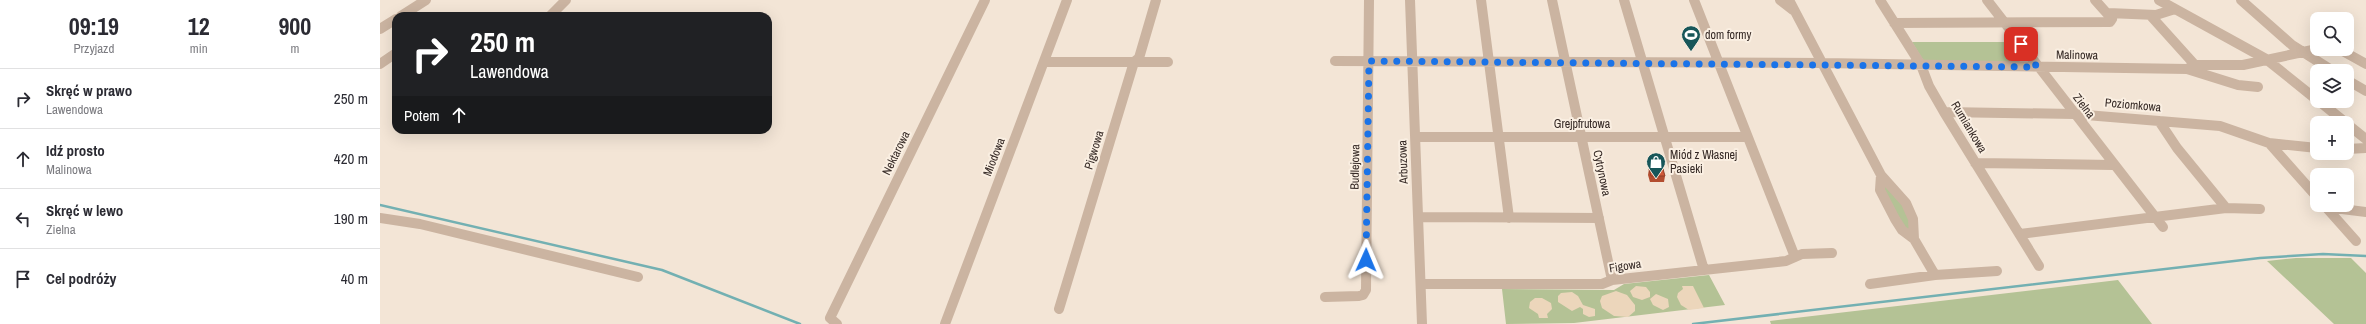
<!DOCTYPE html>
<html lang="pl">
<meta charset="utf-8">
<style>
:root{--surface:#fff;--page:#f7f7f7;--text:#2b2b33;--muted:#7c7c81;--line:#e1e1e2}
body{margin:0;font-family:"Archivo Narrow",sans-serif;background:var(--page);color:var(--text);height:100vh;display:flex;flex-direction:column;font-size:15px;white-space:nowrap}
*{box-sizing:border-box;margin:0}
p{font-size:13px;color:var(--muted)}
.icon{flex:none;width:22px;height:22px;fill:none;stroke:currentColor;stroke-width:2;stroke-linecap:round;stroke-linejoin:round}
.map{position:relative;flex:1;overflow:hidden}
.details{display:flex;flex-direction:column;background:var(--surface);width:380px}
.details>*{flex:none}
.guide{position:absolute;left:12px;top:12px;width:380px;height:122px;border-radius:12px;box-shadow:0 4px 16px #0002;background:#202124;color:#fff;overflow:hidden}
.tools{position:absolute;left:1930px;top:12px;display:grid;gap:8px}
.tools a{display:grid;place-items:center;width:44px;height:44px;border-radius:8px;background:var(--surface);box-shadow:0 4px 16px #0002;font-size:20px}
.pin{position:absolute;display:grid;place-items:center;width:34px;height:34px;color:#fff;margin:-17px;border-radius:8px;box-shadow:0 2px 6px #0006}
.me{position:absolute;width:44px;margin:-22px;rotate:1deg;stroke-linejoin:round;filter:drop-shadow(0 0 3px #0008)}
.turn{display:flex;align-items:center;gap:14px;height:84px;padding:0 12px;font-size:18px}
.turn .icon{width:52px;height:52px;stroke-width:2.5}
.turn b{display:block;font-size:28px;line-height:34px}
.then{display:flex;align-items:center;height:38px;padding:0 12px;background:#0003;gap:8px;font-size:15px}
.eta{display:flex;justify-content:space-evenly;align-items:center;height:68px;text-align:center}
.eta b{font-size:24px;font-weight:700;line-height:28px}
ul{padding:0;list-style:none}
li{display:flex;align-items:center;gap:12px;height:60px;padding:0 12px;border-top:1px solid var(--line)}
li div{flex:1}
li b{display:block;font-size:15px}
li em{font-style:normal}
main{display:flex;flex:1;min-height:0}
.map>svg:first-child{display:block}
.green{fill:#b4c295}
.plaza{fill:#ecd6bb}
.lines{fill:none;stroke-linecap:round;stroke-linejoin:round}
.stream{stroke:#73b0b2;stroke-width:2.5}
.minor{stroke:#cbb4a1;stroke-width:10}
.wall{fill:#b34d2f}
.building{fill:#d05937;stroke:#923e26}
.route{stroke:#1a73e8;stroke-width:7;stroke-dasharray:0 12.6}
.labels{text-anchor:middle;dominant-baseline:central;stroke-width:4;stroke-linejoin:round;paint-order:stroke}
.poi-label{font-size:12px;fill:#352925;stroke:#faefe2;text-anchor:start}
.street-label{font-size:12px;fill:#352925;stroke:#faefe2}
</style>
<main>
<section class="details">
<div class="eta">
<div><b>09:19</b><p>Przyjazd</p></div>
<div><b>12</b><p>min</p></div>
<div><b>900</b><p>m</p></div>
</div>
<ul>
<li><svg class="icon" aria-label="right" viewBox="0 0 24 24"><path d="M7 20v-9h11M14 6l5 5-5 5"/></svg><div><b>Skręć w prawo</b><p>Lawendowa</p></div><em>250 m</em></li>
<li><svg class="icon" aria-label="ahead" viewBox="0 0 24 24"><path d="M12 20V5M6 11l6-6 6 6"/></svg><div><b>Idź prosto</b><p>Malinowa</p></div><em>420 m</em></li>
<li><svg class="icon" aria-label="left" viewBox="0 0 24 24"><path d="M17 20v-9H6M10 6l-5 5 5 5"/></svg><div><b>Skręć w lewo</b><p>Zielna</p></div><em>190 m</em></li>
<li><svg class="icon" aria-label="arrive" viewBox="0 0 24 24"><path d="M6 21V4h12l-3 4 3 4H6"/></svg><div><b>Cel podróży</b></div><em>40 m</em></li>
</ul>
</section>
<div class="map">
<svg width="1986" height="324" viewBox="0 0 1986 324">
<rect width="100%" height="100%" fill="#f3e5d6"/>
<!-- green -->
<path class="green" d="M1532,42H1626L1640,62L1547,61L1543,60Z
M1504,182L1510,186L1531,219L1529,234L1504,192Z
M1916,258H1971L1986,273V324H1954L1887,261Z
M1329,275L1345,305L1194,323L1126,324L1122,289L1234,290L1244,284Z
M1738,280L1772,324H1391L1390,321Z"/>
<!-- plaza -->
<path class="plaza" d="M1256,286L1266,287L1270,292V297L1262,300L1253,297L1250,291Z
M1302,286H1313L1324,308L1309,310L1301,305L1297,297L1298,293L1303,289Z
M1236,291L1247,295L1255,305V311L1248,317L1234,316L1222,308L1220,301L1222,296Z
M1192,292L1198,296L1203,305L1215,309V316L1209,317L1203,314V309L1200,307L1192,311L1178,302V296L1181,293Z
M1276,294L1288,299L1289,307L1283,310L1273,305L1270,299Z
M1155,298H1162L1171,303L1172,309L1167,314L1168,318H1159L1158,314L1149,308L1150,302Z"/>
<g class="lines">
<!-- stream -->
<path class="stream" d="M0,205L282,270L420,324
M1313,324L1880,258L1943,254L1986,256"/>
<!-- minor -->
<path class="minor" d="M1030,0L1042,324
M1101,0L1129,218
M1172,0L1232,280
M1244,0L1324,270
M1314,0L1415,257
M1400,0L1413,10
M1409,0L1501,175L1526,203L1533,219L1534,239
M1500,0L1541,65L1549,86L1564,112L1659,266
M1607,0L1783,227
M1779,0L1886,59L1937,100
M1861,0L1912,45L1953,71
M1728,13L1776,15L1795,9
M1770,15L1815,65
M21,16L46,0
M170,16L186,0
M1514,23L1730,22L1732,19L1715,0
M0,29L16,19
M1959,49L1986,64
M955,61L1443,63L1807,69L1815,65H1863L1937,49
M664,62H788
M0,64L16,53
M1807,69L1858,85L1878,87
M1967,80L1986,91
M1939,101L1966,123
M1564,112L1694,114L1840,126L1889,143L1937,148
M1779,121L1797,148L1846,208
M1967,124L1986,139
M1036,137H1367
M1889,143L1937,197
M1967,149L1986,148
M1595,163L1733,165
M1501,175L1500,190L1515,219L1522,230L1534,239L1555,275
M1944,205L1976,241
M1946,207L1986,212
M1039,217L1219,218
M0,218L40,224L258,277
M1640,234L1846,208L1880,209
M1041,284H1222L1232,280L1406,261L1422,254L1452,253
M1490,284L1555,275L1617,271
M945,297L979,296L983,295L986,290L989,0
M679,309L754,62L759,58L776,0
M457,324L450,318L605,0
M565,324L687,0"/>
</g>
<!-- wall -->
<path class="wall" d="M1269,169L1285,176L1284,182H1270L1268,175Z"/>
<!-- building -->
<path class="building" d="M1269,169H1283L1285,176H1271Z"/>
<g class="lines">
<!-- route -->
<path class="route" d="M986,260L989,61L1657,67L1641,44"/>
</g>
<!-- icons -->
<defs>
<symbol id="stadium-pin" viewBox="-11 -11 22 30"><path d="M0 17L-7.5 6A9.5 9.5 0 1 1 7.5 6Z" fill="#175659" stroke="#faefe2"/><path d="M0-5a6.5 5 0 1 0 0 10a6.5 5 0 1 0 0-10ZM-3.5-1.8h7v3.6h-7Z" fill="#fff"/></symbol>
<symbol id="shop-pin" viewBox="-11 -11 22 30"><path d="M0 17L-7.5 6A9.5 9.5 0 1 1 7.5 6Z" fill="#175659" stroke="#faefe2"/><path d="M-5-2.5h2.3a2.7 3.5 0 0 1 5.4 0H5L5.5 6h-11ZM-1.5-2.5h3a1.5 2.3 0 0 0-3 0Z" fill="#fff"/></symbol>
</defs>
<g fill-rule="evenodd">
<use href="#stadium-pin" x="1300" y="24" width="22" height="30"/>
<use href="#shop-pin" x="1265" y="151" width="22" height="30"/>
</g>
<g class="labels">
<!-- poi labels -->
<g class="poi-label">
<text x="1325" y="35">dom formy</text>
<text x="1290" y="155">Miód z Własnej<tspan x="1290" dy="14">Pasieki</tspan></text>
</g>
<!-- street labels -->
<g class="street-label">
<text transform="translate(1697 55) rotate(1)">Malinowa</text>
<text transform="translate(1753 105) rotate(5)">Poziomkowa</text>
<text transform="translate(1704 106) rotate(53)">Zielna</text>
<text x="1202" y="124">Grejpfrutowa</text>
<text transform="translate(1589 127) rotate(59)">Rumiankowa</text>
<text transform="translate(714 150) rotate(-73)">Pigwowa</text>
<text transform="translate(516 153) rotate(-64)">Nektarowa</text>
<text transform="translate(614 157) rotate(-69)">Miodowa</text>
<text transform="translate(1023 162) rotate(-92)">Arbuzowa</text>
<text transform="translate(975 167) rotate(-89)">Budlejowa</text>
<text transform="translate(1222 173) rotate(78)">Cytrynowa</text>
<text transform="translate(1245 266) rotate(-9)">Figowa</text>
</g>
</g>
</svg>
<div class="tools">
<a><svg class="icon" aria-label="search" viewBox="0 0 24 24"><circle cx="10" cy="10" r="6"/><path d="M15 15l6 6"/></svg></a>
<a><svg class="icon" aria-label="layers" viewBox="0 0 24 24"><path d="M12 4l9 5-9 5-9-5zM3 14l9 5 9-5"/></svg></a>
<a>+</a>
<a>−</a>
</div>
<div class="pin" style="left:1641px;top:44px;background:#d93025"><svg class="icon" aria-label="arrive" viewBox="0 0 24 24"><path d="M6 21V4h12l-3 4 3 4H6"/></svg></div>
<svg class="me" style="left:986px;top:260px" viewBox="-20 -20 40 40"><path d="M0-17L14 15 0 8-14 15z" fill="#1a73e8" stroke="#fff" stroke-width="4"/></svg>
<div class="guide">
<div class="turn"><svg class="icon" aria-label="right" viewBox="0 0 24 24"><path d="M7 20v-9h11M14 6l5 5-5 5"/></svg><div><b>250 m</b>Lawendowa</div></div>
<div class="then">Potem<svg class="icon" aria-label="ahead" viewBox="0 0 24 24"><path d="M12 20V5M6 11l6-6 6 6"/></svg></div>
</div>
</div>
</main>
